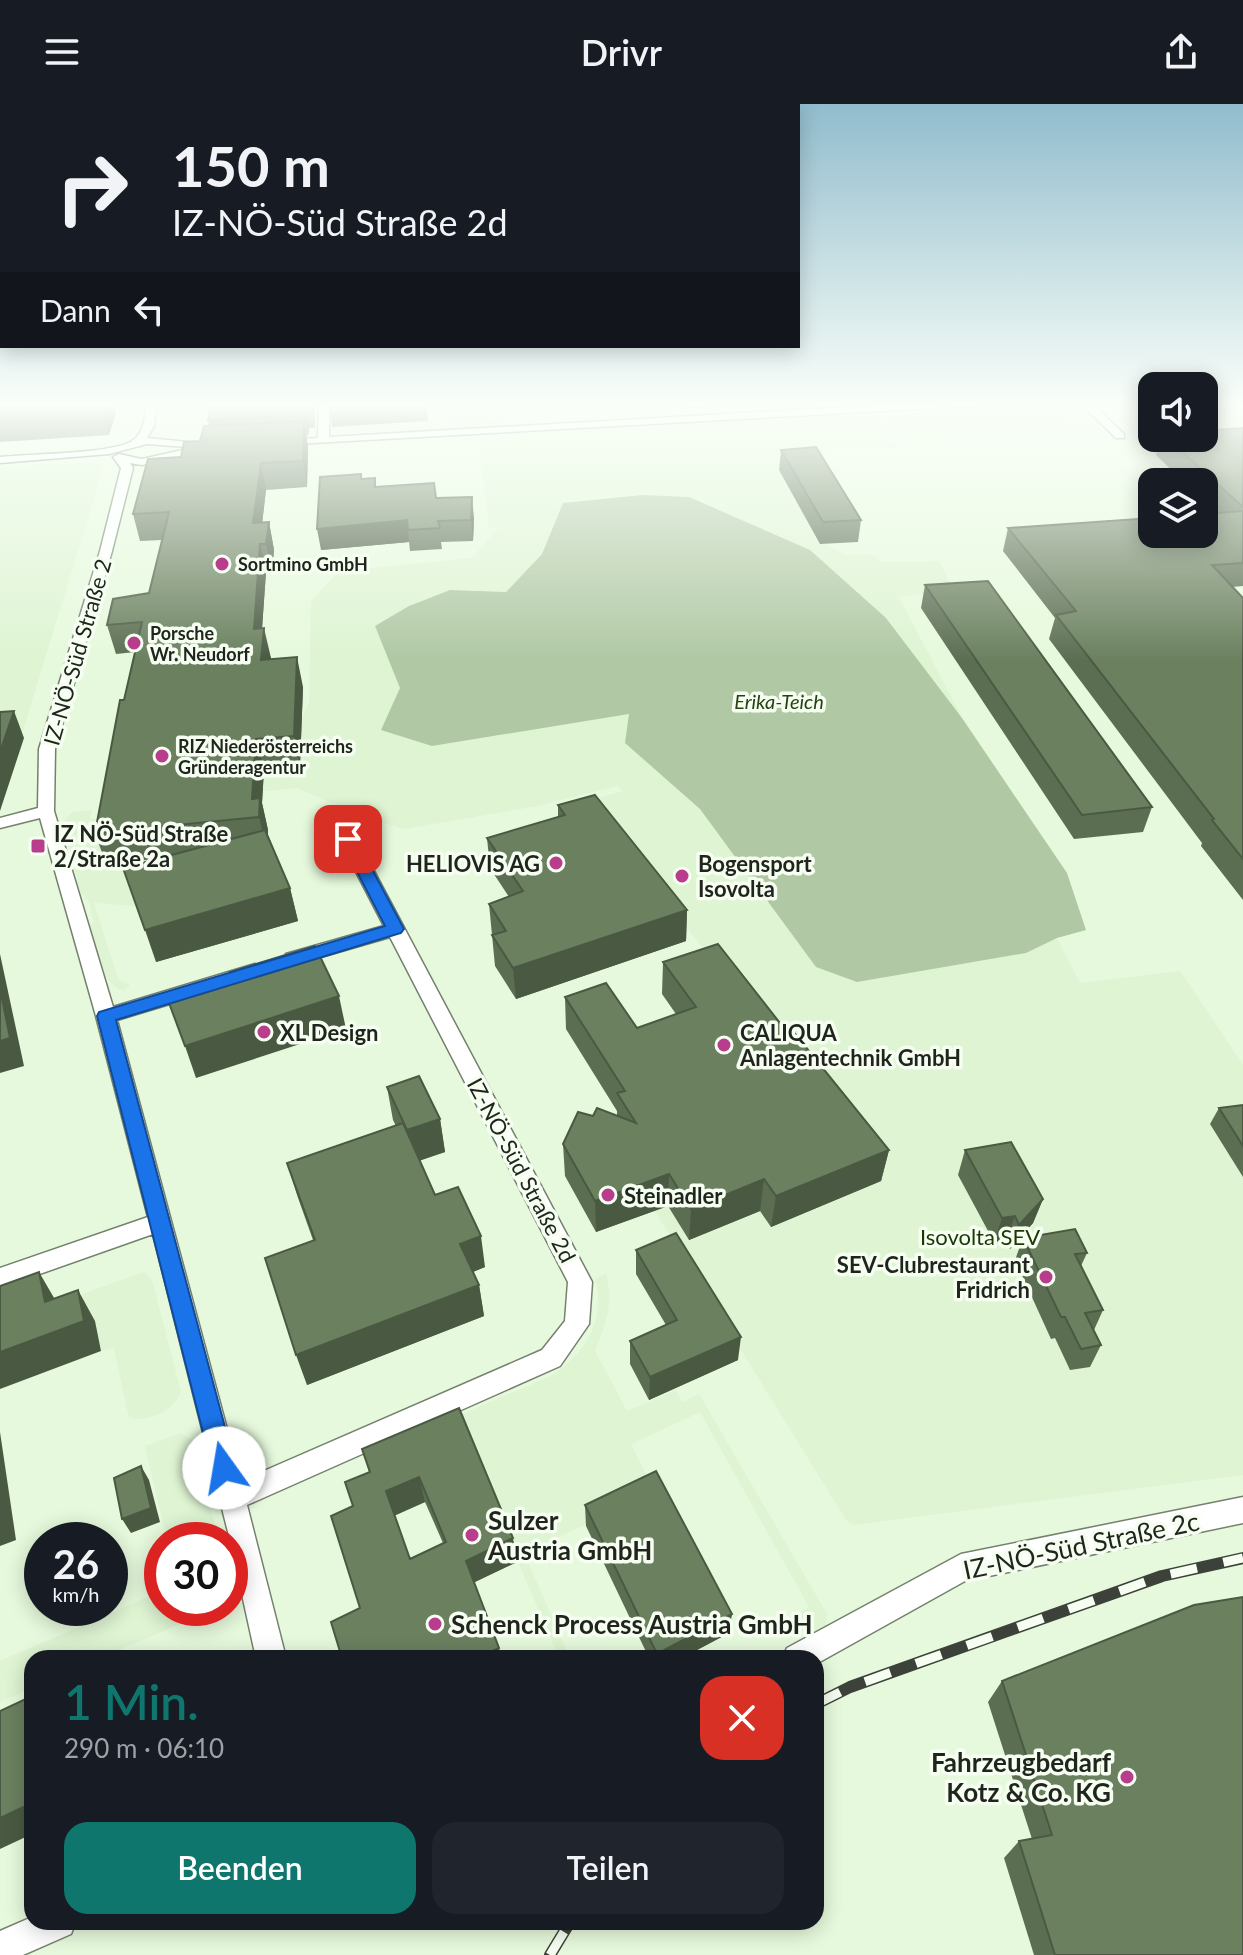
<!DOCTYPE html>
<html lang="de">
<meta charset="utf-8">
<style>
:root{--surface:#171b24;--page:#20242c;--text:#f1f3f6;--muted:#9ea1a6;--accent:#0f766e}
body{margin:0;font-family:Lato,sans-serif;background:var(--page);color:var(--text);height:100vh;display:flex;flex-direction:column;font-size:30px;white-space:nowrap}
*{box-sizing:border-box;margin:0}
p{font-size:26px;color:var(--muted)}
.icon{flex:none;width:44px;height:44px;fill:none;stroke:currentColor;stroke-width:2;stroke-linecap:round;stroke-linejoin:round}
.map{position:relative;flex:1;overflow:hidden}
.details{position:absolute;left:24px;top:1546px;width:800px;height:280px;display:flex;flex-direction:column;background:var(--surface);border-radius:24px;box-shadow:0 4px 20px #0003}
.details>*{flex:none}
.hud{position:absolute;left:0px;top:0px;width:800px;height:244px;box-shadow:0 4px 20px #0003;background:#171b24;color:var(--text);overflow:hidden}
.tools{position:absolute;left:1138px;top:268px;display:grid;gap:16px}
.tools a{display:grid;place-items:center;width:80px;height:80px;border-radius:16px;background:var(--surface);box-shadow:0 4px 20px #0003;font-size:40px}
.speed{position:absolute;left:24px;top:1418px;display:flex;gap:16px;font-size:40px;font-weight:700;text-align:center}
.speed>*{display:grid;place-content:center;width:104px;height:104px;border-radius:50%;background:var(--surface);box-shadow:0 4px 20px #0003;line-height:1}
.speed small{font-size:20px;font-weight:400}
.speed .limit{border:12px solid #d22;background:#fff;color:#111}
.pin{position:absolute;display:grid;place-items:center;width:68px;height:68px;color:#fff;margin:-34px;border-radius:16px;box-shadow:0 4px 12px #0006}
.me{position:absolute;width:88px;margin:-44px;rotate:347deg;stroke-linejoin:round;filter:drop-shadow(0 0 6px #0008)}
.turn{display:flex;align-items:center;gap:28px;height:168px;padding:0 40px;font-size:36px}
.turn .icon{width:104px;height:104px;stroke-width:2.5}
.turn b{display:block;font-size:56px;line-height:68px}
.then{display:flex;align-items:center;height:76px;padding:0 40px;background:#0003;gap:16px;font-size:30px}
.round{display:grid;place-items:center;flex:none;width:84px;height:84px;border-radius:24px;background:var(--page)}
.head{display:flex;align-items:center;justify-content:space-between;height:136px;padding:0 40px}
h1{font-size:48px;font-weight:600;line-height:60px;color:var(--accent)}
.button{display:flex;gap:16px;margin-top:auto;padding:16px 40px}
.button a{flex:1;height:92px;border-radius:24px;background:var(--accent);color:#fff;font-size:32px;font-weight:600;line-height:92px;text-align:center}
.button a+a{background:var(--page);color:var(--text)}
header{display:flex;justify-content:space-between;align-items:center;height:104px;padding:0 40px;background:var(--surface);font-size:36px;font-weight:600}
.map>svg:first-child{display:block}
.built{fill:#e6f9dc;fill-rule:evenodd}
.green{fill:#def4d2}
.water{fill:#b0c8a4}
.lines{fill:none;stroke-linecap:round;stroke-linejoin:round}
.street-casing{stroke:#74816e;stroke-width:3}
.street{fill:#fff;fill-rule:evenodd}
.rail-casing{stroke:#3c4139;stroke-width:12}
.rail{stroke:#f5fef1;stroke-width:9;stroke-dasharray:27;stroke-linecap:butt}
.wall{fill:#5b6e52;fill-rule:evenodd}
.shaded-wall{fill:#4a5a42}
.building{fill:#6a805f;stroke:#4a5a42;stroke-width:2;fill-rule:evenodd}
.route{fill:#1a73e8;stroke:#114b97;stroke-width:2}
.poi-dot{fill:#b93d8d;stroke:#f5fef1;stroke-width:3}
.labels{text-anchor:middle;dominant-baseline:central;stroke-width:7;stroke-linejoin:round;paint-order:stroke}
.far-poi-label{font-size:18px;font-weight:bold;fill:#1f241c;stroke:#f5fef1;text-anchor:start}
.far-water-label{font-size:20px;font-style:italic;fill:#254310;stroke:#f5fef1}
.street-label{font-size:22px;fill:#1f241c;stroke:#f5fef1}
.poi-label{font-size:22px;font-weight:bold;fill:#1f241c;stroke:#f5fef1;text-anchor:start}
.park-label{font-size:22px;fill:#1a3803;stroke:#f5fef1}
.near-poi-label{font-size:26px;font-weight:bold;fill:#1f241c;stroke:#f5fef1;text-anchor:start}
.near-street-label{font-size:26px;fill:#1f241c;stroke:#f5fef1}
</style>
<header><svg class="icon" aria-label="menu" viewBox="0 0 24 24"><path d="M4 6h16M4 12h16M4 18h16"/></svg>Drivr<svg class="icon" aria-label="share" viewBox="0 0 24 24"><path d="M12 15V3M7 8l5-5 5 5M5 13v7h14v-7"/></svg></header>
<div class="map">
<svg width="1243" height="1851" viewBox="0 0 1243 1851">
<rect width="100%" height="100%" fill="#f5fef1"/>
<!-- built -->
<path class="built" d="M39,298H1152V334H1204V298H1243V1851H0V634L21,632L104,363L95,358L0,363V300ZM1152,378H1204V430H1152ZM42,1436H110V1504H42ZM162,1436H230V1504H162ZM32,1554H816V1818H32Z"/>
<!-- green -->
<path class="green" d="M1059,298L1074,300L1086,308L1057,313L1069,328L917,338L907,336L888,309Z
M860,311L870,312L897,344L822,346L824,350L808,351L818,435L844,450L872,451L883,458L939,457L954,487L899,493L962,614L886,514L563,399L542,450L506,488L450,486L432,642L630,610L625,639L700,705L758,783L1002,728L1080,879L1180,867L1243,961V1371L853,1421L846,1416L600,1018L788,949L585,698L623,687L617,682L537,702L405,725L379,718L359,721L348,706L297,684L204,693L302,612L309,599L311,497L339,467L472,454L498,424L489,423L478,337H462L463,334Z
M499,317L492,324L410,329L402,326V323Z
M96,358L104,363L21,633L0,634V363Z
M92,706L90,715L115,713L202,751L137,802L94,799L118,875L130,881L124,887C98,878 96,845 90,821L94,819L89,798L80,787L63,718L72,708Z
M144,1168L152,1176L181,1288C173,1307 152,1316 133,1315L128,1310L114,1244L101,1247L94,1217L57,1199Z
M606,1170C614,1199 606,1220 595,1247L627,1307L676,1286L682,1298L699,1290L827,1510L826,1524L816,1530C803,1528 792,1528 786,1515L809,1503L700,1308L631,1340L655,1388L524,1449L570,1554H559L464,1331L370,1370L367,1363L373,1348L551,1272C586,1248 606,1218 595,1175Z
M181,1329L192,1336L219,1436H167L145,1342Z
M162,1487V1504H216L101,1554H32V1584L0,1598V1557Z"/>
<!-- water -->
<path class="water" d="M642,391L689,393L810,446L886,514L962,614L1067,769L1086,826L1057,834L1026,849L857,878L816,863L700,705L625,639L629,610L432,642L381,626L400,584L375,522L409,502L450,486L506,488L542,450L563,399Z"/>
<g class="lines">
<defs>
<path id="street" d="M319,298H329V333L934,298H994L989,301L277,341V337L281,336L318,334Z
M1079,298H1090L1124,330V334H1116Z
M151,300L156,303L154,322L147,334L209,340L215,343L213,345L147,340L109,350L0,359V353C28,350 112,350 132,337C143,330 145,315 146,303Z
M187,345L193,348L191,350L142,361L130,359L133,364L112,447L55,645L54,707L113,903L255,860L265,867L262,872L117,916L241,1377L542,1246L565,1217L568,1178L390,833L293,861L284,855L286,850L384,822L339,735L342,731H354L357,735L592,1178L589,1220L560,1262L247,1401L286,1554H256L230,1436L153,1130L0,1184V1164L148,1113L96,912L40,714L0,724V714L38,704L39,645L100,447L121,364L113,353L119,350L142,355Z
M1243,1393V1419L965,1477L816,1560V1554H782L787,1544L961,1450Z
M32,1813V1818H76L71,1830L23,1851H0V1827Z"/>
</defs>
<!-- street casing -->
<use href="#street" class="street-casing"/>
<!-- street -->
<use href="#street" class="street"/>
<defs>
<path id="rail" d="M816,1600L850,1583L1162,1472L1243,1454
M550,1851L570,1818"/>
</defs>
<!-- rail casing -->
<use href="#rail" class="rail-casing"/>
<!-- rail -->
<use href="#rail" class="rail"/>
</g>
<!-- wall -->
<path class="wall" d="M0,298H113L116,308L109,331L0,338Z
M314,298L315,324H309L308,331L306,332L308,342L307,383L266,386L262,419L269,418L274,446L272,468H266L262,524L271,555L303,583L300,662L264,665L262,699L268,726V732L290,784L298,817L156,858L155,755L106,760L95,729L135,548L116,550L107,521L149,489L162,436L140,437L133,410L181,353L200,337L209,322L208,316Z
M329,298H426L428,317L332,323Z
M687,298H726L725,302L691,304Z
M1243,324V482L1232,483L1243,494V796L1201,742L1202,739L1049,535L1055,514L1003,447L1008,424L1217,409L1204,397V378H1184L1156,351L1161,334H1204Z
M781,346L861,416L858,438L820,440L779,366Z
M361,375L376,383L436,394L474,414L473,437L441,438L442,445L410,447L409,438L321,446Z
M925,481L1152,703L1143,728L1074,735L921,504Z
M558,701L687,806L686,837L516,895L495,862L489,800L509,793L490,764L487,734L558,713Z
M663,858L787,928L889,1046L881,1077L771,1123L760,1107L689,1136L668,1102L596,1128L565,1072L563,1040L593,1012H617V1007L566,925L565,893L637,924L676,910L662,890Z
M387,983L440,1015L445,1048L420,1056L435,1091L485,1163L473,1168L479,1181L484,1212L307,1281L313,1136L297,1091L287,1059L396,1022L393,1016Z
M1243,1001V1073L1210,1020L1219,1004Z
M965,1046L1043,1095L1033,1119L1010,1145L1006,1136L994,1138L958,1071Z
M1023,1134L1087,1149L1081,1162L1103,1206L1094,1226L1101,1241L1090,1263L1070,1266L1055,1234L1051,1235L1015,1156Z
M636,1146L738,1256L649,1296L630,1260V1237L666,1221L636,1170Z
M459,1304L517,1458L474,1478L499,1544L501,1554H342L360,1504L353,1402L369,1368L362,1345ZM425,1398L443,1439L410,1455L394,1412Z
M585,1401L729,1529L682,1554H649L586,1422Z
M1002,1577L1243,1851H1034L1004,1754L1019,1737L1032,1735L988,1598Z"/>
<!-- shaded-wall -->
<path class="shaded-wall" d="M103,298H113L116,308L109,331L101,305Z
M312,298H314L315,324L312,303Z
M305,304L309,324L308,331L305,311Z
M304,317L308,342L307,383L303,357Z
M261,359L266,386L259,447L253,419Z
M472,393L474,414L473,437L471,416Z
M407,416L409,438L321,446L317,425Z
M269,418L274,446L272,468L266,440Z
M260,440L266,468L260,554L254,525Z
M264,524L271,554L268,586L261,556Z
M297,553L303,583L300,662L294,632Z
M14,607L24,634L0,707V648Z
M256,635L264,665L262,699L268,726L267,744L259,713L252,695Z
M290,784L298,817L156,858L145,826Z
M687,806L686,837L516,895L513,864Z
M0,850L24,962L0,969Z
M339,892L346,925L196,974L185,942Z
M440,1015L445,1048L413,1059L407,1026Z
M889,1046L881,1077L771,1123L776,1092Z
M669,1070L668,1102L596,1128L595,1097Z
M764,1075L760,1107L689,1136L691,1105Z
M1043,1095L1033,1119L1010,1145L1019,1121Z
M1015,1112L1006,1136L994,1138L1002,1114Z
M481,1132L485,1163L465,1171L460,1140Z
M39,1168L57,1199L78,1186L95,1217L101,1247L0,1285V1248L45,1198Z
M479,1181L484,1212L307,1281L296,1251Z
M741,1233L738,1256L649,1296L650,1273Z
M0,1328L16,1436L0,1442Z
M141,1362L149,1376L160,1418L131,1429L122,1415Z
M419,1373L425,1398L393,1412L386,1387Z
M513,1434L517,1458L471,1480L466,1457Z
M732,1510L729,1529L682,1554H657V1550Z
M499,1544L501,1554H477Z
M32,1699V1730L0,1745V1714Z"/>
<!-- building -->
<path class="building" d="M0,298H103L101,305L0,311Z
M212,298H312V303L305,304V311L208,316Z
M329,298H406L329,302Z
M304,317L303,357L261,359L253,419L269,418L266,440H260L254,525L264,524L261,556L297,553L294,632L256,635L252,695L260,694L259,713L95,729L120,596H124L142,518L107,521L113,495L149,489L169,408L133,410L148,355L181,353L184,338L200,337L204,322Z
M1243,324V403L1167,334H1204V327Z
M816,343L861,416L823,418L781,346Z
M361,370V375L375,374V383L434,379L436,394L472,393L471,416L438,417L440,424L408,426L407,416L317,425L320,373Z
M1243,407V459L1212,461L1243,494V755L1212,716L1214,715L1056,511L1076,507L1008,424L1152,414V430H1204V410Z
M988,477L1152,703L1082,711L925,481Z
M14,607L0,648V608Z
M595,691L687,806L513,864L492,831L506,827L489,800L523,787L487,734L565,711L558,701Z
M265,726L290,784L145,826L123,764Z
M718,840L787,928L792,926L889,1046L776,1092L764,1075L691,1105L669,1070L595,1097L563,1040L578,1008L593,1012L597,1004L636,1019L617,989L625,987L565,893L606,879L637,924L696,903L663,858Z
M315,842L339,892L185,942L169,899L235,879L230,868Z
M0,885L10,934L0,937Z
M419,972L440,1015L407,1026L387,983Z
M1243,1001V1042L1219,1004Z
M403,1019L435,1091L458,1083L481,1132L460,1140L479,1181L296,1251L265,1154L315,1136L287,1059Z
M1011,1038L1043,1095L1019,1121L1015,1112L1002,1114L965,1046Z
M1075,1125L1087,1149L1075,1150L1103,1206L1085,1209L1101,1241L1081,1245L1065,1213H1061L1023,1134Z
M676,1129L741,1233L650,1273L630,1237L677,1216L636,1146Z
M39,1168L45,1198L78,1186L84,1217L0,1248V1182Z
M459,1304L513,1434L466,1457L499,1544L477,1554H342L331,1518L360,1504L331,1412L353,1402L345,1378L370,1368L362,1345ZM419,1373L446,1438L410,1455L386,1387Z
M141,1362L151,1404L122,1415L114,1374Z
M656,1367L732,1510L657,1550L585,1401Z
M1243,1493V1851H1055L1019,1737L1052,1731L1002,1577L1194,1501Z
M32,1592V1699L0,1714V1607Z"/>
<!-- sky -->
<linearGradient id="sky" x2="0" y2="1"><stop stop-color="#91bccd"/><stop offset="0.54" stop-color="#fafff9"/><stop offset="1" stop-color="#fafff9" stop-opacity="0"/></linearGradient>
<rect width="1243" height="557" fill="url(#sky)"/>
<!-- route -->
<path class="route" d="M348,730L356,735L404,825L401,829L116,916L236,1364L233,1373L224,1376L216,1373L212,1364L97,912L99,908L385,822L340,735Z"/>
<!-- markers -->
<g class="poi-dot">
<circle cx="222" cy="460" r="8"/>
<circle cx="134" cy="539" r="8"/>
<circle cx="162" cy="652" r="8"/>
<rect x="30" y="734" width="16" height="16" rx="4"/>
<circle cx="556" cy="759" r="8"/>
<circle cx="682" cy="772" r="8"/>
<circle cx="264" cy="928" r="8"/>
<circle cx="724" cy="941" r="8"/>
<circle cx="608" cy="1091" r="8"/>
<circle cx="1046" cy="1173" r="8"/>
<circle cx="472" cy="1431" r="8"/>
<circle cx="435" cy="1520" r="8"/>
<circle cx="1127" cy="1673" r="8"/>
</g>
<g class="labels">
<!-- far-poi labels -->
<g class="far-poi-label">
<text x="238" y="460">Sortmino GmbH</text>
<text x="150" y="529">Porsche<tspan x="150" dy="21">Wr. Neudorf</tspan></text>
<text x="178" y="642">RIZ Niederösterreichs<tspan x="178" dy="21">Gründeragentur</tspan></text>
</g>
<!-- far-water labels -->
<g class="far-water-label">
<text x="779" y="597">Erika-Teich</text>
</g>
<!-- street labels -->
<g class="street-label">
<text transform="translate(77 548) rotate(-74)">IZ-NÖ-Süd Straße 2</text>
<text transform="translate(522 1066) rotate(62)">IZ-NÖ-Süd Straße 2d</text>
</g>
<!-- poi labels -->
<g class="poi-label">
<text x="54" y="729">IZ NÖ-Süd Straße<tspan x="54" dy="25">2/Straße 2a</tspan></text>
<text x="540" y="759" text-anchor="end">HELIOVIS AG</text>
<text x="698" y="759">Bogensport<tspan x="698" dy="25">Isovolta</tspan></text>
<text x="280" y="928">XL Design</text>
<text x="740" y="928">CALIQUA<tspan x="740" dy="25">Anlagentechnik GmbH</tspan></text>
<text x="624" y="1091">Steinadler</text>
<text x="1030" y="1160" text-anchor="end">SEV-Clubrestaurant<tspan x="1030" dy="25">Fridrich</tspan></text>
</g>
<!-- park labels -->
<g class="park-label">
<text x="980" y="1132">Isovolta SEV</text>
</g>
<!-- near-poi labels -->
<g class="near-poi-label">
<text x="488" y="1416">Sulzer<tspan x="488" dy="30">Austria GmbH</tspan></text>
<text x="451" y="1520">Schenck Process Austria GmbH</text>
<text x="1111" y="1658" text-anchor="end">Fahrzeugbedarf<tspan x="1111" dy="30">Kotz &amp; Co. KG</tspan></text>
</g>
<!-- near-street labels -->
<g class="near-street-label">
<text transform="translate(1081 1441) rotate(-12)">IZ-NÖ-Süd Straße 2c</text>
</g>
</g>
</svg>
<div class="tools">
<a><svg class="icon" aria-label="sound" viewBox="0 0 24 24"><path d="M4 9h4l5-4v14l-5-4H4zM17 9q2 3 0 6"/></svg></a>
<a><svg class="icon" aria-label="layers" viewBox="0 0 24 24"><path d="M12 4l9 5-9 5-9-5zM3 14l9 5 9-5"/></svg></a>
</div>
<div class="speed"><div>26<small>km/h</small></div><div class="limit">30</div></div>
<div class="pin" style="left:348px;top:735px;background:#d93025"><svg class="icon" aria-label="arrive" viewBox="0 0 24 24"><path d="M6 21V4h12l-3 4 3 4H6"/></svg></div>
<svg class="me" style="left:224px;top:1364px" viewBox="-20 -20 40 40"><circle r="19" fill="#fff"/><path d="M0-13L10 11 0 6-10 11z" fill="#1a73e8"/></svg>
<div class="hud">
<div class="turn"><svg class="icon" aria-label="right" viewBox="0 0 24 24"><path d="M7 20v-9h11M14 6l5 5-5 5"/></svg><div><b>150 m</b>IZ-NÖ-Süd Straße 2d</div></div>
<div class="then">Dann<svg class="icon" aria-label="left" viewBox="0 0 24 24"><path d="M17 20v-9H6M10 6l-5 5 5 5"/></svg></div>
</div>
<section class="details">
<div class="head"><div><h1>1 Min.</h1><p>290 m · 06:10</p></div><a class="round" style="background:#d93025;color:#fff"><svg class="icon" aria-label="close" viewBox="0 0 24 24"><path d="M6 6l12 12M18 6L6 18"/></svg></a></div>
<div class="button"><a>Beenden</a><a>Teilen</a></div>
</section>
</div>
